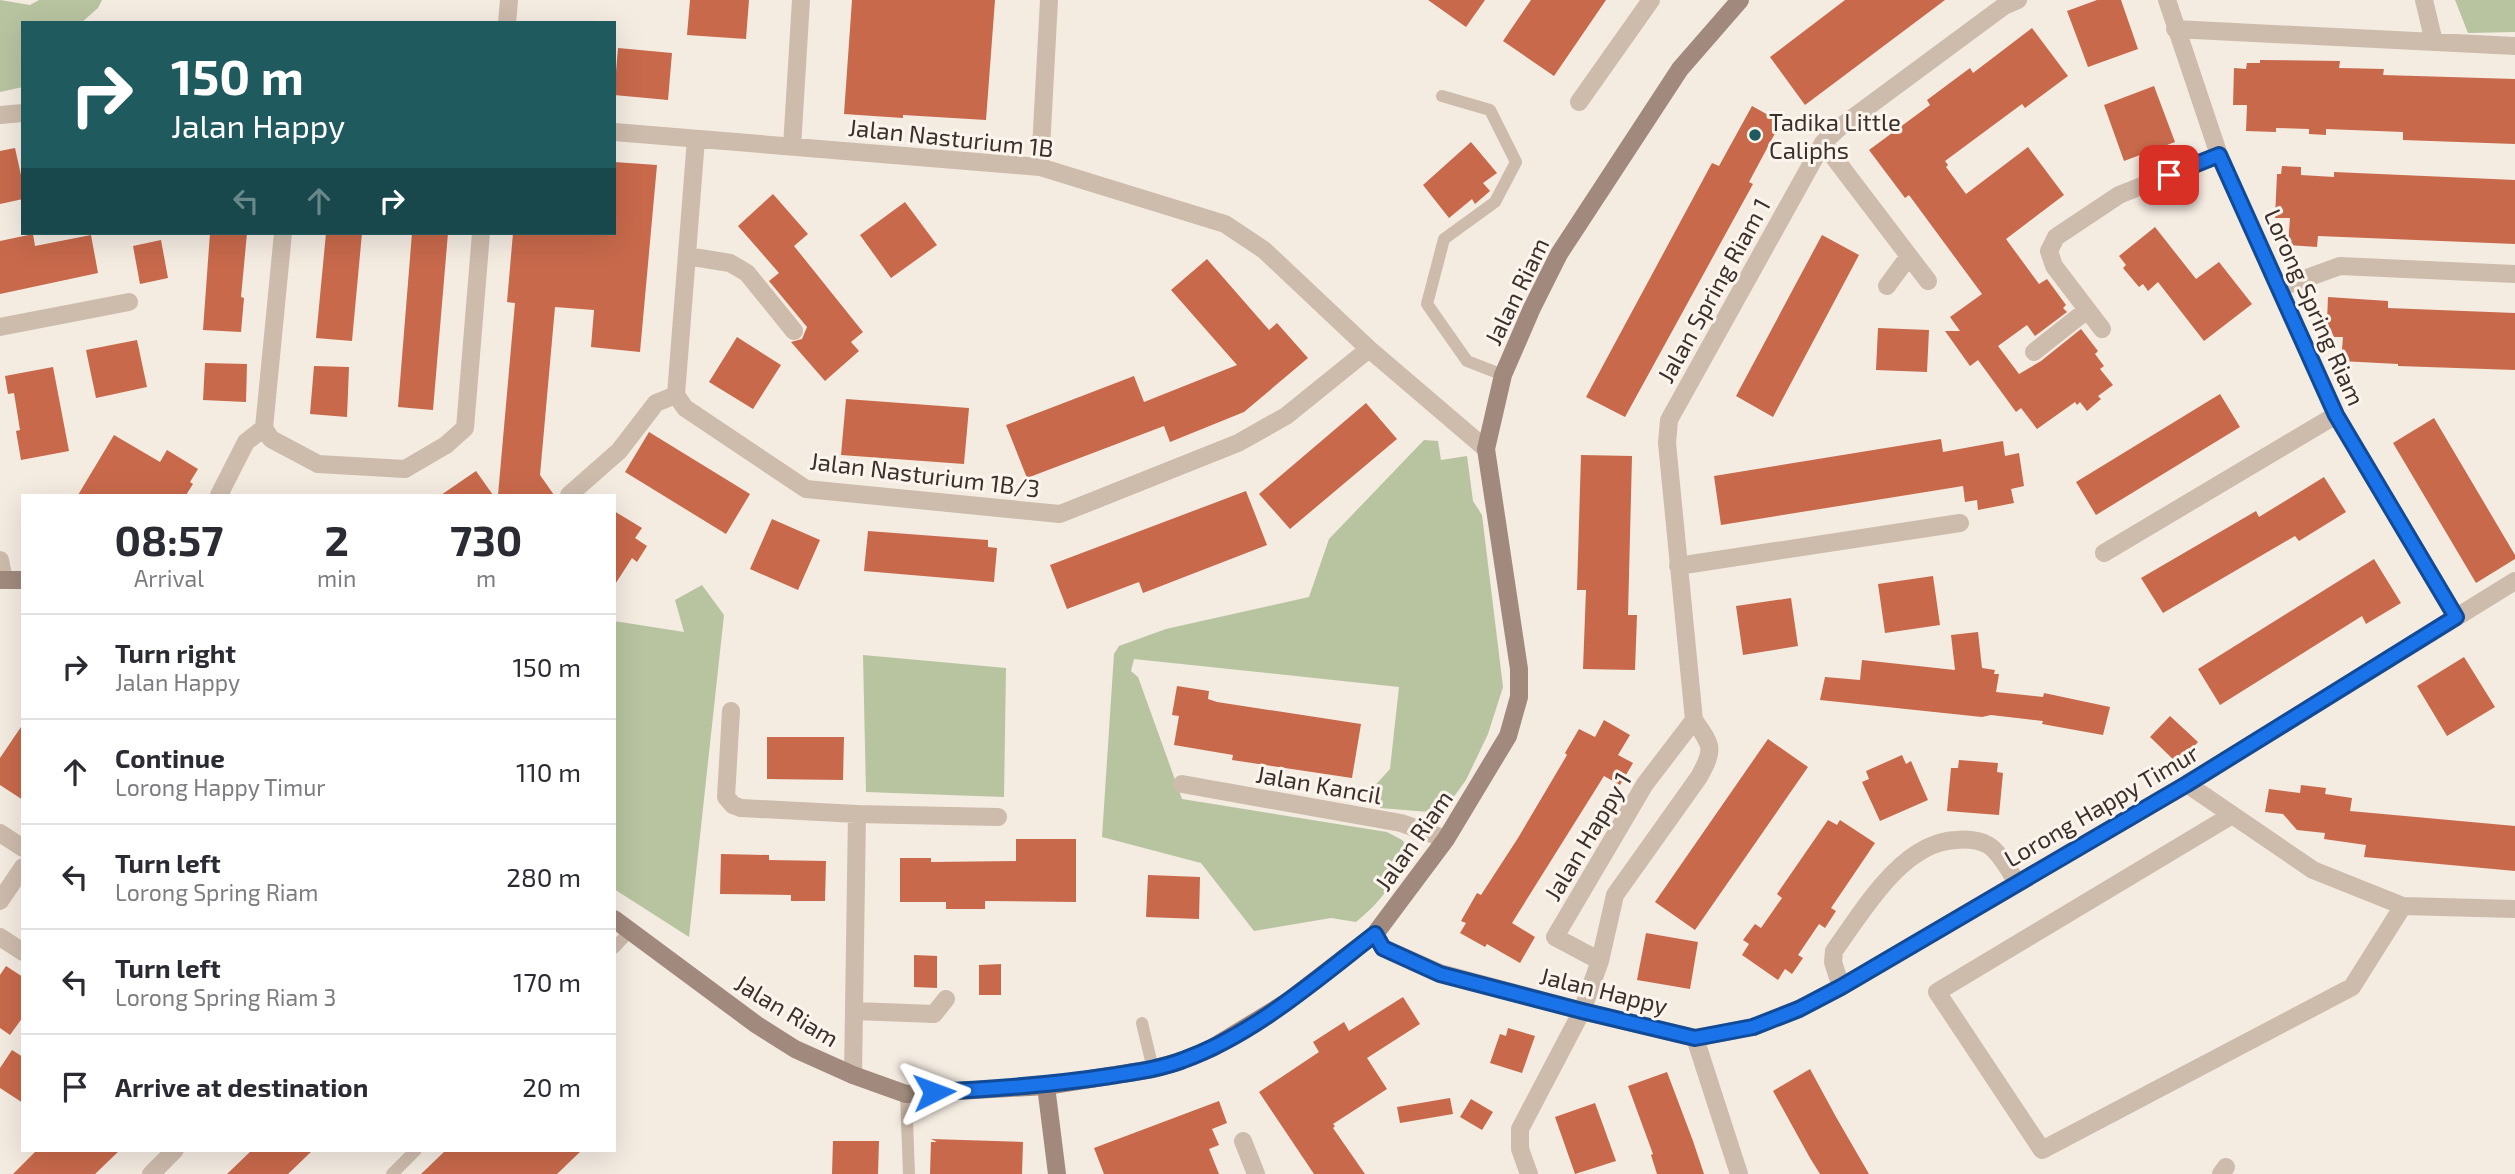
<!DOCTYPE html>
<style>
:root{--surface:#fff;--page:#f2f2f3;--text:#2b2b33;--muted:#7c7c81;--line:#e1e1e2}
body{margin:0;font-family:"Exo 2",sans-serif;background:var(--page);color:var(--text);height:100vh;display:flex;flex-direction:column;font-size:26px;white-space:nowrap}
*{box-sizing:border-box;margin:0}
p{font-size:23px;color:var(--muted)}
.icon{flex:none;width:38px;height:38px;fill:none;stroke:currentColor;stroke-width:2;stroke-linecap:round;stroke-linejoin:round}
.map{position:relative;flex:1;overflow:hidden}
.side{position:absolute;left:21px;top:494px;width:595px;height:658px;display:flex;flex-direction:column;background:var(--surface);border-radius:0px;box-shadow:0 7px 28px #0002}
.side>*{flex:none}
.guide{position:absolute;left:21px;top:21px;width:595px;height:214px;border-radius:0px;box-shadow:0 7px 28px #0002;background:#1f5a5e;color:#fff;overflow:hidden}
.pin{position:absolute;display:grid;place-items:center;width:60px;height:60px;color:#fff;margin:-30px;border-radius:14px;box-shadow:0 4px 10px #0006}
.me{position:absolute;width:77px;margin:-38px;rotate:87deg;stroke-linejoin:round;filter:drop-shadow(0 0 5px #0008)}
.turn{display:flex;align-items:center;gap:24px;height:147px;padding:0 35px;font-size:32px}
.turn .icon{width:91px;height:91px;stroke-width:2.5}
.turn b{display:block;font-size:49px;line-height:60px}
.lanes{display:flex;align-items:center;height:66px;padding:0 35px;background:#0003;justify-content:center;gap:35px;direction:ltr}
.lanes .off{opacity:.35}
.eta{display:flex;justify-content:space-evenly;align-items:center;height:119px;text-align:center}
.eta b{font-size:42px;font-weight:700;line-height:49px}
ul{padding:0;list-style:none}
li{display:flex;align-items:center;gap:21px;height:105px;padding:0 35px;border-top:2px solid var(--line)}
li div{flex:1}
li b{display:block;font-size:26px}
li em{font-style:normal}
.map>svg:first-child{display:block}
.green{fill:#b8c4a0}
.building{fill:#c8694b}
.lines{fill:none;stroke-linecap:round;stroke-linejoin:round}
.lane{stroke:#cdbbac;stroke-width:12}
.street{stroke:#cdbbac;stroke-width:18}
.secondary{stroke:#a18a7d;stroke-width:18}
.route-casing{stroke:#114b97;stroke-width:18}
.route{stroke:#1a73e8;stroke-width:12}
.poi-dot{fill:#1f5a5e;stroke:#fbf5ee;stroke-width:2.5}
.labels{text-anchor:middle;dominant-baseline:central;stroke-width:6;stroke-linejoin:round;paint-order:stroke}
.poi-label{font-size:24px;fill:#3b302b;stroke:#fbf5ee;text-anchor:start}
.street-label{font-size:24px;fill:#3b302b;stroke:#fbf5ee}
</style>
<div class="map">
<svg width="2515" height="1174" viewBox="0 0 2515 1174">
<rect width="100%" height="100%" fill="#f4ebe1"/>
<!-- green -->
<path class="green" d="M0,0L30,5L39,0H102L98,8L81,23H23V87L0,92Z
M2455,0H2515V32L2468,33Z
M1424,440L1438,441L1441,460L1467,456L1473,501L1482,515L1503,687L1488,734L1466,780L1442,813L1380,808L1369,792L1390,769L1399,687L1134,659L1131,671L1138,677L1182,799L1387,832L1402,840L1411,850C1397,879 1381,902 1356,922L1331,918L1254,931L1201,863L1102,837L1114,654L1119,646L1166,629L1309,597L1329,539Z
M702,585L724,615L689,937L614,889V621L684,632L675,600Z
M863,655L1006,668L1004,797L866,792Z"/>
<!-- building -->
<path class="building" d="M690,0H749L746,39L687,35Z
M852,0H995L986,120L903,115V118L844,114Z
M1428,0H1485L1466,27Z
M1531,0H1606L1554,76L1503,41Z
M1845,0H1945L1805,105L1770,57Z
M2097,0H2121L2138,49L2088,67L2067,11Z
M2032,28L2068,76L2025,108L2022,104L1945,161L1948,165L1946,167L1966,194L2028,147L2064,195L2006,239L2039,284L2047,279L2066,305L2063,308L2067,312L2035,336L2027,325L1998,346L2019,374L2041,361L2081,329L2098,351L2095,354L2104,366L2100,369L2113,385L2098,396L2101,399L2087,411L2080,402L2077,405L2075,402L2037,429L2021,408L2016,412L1978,360L1970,366L1945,331H1960L1950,317L1982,294L1909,195L1905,198L1869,150L1930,105L1927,100L1970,68L1973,73Z
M618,48L672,53L668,100L614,95Z
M2260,60L2340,61L2339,68L2384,69L2383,75L2515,79V144L2403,140V132L2326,129V135L2309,134V129L2276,128V132L2246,131L2247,105H2233L2234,68L2246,69L2247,63H2260Z
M2154,86L2175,142L2124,161L2104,105Z
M1752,106L1781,122L1749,182L1753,184L1625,417L1586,397L1712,163L1719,166Z
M1471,142L1497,173L1483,183L1490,191L1475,204L1472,199L1449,218L1423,185Z
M15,148L23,184V199L0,204V151Z
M614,162L657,165L640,352L591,347L594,310L555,307L540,475L554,495H498L515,303L507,302L513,233H614Z
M2282,166L2301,167V175L2334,177V172L2515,180V244L2318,236L2317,247L2288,245L2290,218H2275L2277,174H2281Z
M773,194L808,234L794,246L863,332L851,342L859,351L825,381L791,342L802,339L807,327L769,281L779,273L738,226Z
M905,202L937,245L891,278L860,235Z
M2155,227L2196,279L2219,262L2252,304L2204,341L2158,282L2148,291L2143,284L2139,287L2123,268L2126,265L2119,256Z
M210,233H247L241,297L244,298L241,332L203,330Z
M326,233H362L352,341L316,338Z
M412,233H448L433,410L398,407Z
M33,234L35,246L91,235L98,273L0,294V241Z
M1822,235L1859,255L1773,417L1736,396Z
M161,240L168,278L140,284L133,246Z
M1207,259L1269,330L1277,323L1308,358L1244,412L1170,442L1164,426L1027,478L1006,425L1134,376L1144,402L1237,365L1171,290Z
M2328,297L2388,301V308L2515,313V370L2398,366V364L2341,361L2343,337H2334L2327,322Z
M1878,328L1929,330L1927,372L1876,370Z
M737,337L781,365L753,409L709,382Z
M137,340L147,387L96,398L86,350Z
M205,363L247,364L246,402L203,400Z
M314,366L349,367L347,417L310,414Z
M53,367L69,451L21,460L16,431L20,430L14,393L8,394L5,376Z
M2220,394L2240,427L2096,515L2076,482Z
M846,399L969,408L964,464L841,455Z
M1366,403L1397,439L1290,529L1259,494Z
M2434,418L2515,555V559L2476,583L2393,443Z
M649,432L750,494L726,534L625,472Z
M114,435L160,462L167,450L198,469L190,482L193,484L186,495H78Z
M1941,439L1943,452L2003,441L2005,456L2019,453L2024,486L2011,489L2014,503L1978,510L1977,500L1965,502L1963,486L1721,525L1714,476Z
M1581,455L1632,456L1628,615H1637L1635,670L1583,669L1586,590H1577Z
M476,471L493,495H441Z
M2324,477L2346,512L2299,541L2295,536L2163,613L2141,578L2256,511L2259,517Z
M1246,491L1267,545L1143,593L1139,582L1067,609L1050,565Z
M614,511L642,528L635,538L647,546L637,562L632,558L614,586Z
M772,519L820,540L798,590L750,569Z
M868,531L988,540V547L997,548L994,582L864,571Z
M2374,559L2401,603L2366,624L2362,616L2220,705L2198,669Z
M1933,576L1940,625L1885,633L1878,584Z
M1791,598L1798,646L1743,655L1736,606Z
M1978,632L1982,668L1995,670L1994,674H1999L1996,692L2043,697L2044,693L2110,707L2103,735L2042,724L2043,721L1991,715L1982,717L1820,700L1825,677L1860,680L1862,660L1955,670L1951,635Z
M2464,657L2495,707L2447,736L2417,686Z
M1177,686L1209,691L1208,699L1217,702L1361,724L1352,778L1232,760L1233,755L1174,745L1179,716L1172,715Z
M2170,716L2198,742L2178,764L2150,737Z
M1604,720L1630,735L1618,755L1633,763L1620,785L1604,776L1512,923L1535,937L1520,963L1487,944L1485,947L1460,933L1466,923L1461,921L1477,893L1481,895L1518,838L1567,755L1565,753L1579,729L1595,737Z
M23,724V800L0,785V758Z
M767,737H844L843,780L767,779Z
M1768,739L1808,767L1695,930L1655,902Z
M1902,755L1906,764L1911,761L1928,800L1880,821L1862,782L1869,779L1866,771Z
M1959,760L1998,763L1997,772L2003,773L1999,815L1947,811L1951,768H1958Z
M2301,785L2326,788L2325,794L2352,798L2350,811L2515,826V871L2364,857L2366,845L2324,839L2325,833L2297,830L2283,814L2265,812L2269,789L2300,793Z
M1828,820L1837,825L1840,820L1875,843L1831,908L1836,911L1825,928L1819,924L1798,955L1803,958L1792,974L1785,969L1778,980L1742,955L1749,944L1743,940L1755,924L1761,928L1782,898L1777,894Z
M1016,839H1076V902L985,901V909H946V902H900V858H931V862L1016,861Z
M721,854L769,855V860L826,861L825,901H791V895L720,894Z
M1148,875L1200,877L1199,919L1146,917Z
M1646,933L1698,942L1690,989L1637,980Z
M914,955L937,956V988L914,987Z
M1001,964V995H979V965Z
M6,966L23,977V1017L10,1035L0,1028V975Z
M1403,997L1420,1024L1367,1058L1387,1089L1333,1124L1335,1126L1333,1128L1365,1174H1314L1259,1092L1319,1052L1313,1042L1344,1022L1349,1031Z
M1508,1028L1535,1036L1522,1073L1490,1063L1500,1034L1506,1036Z
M12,1050L23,1057V1103L0,1088V1068Z
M1810,1069L1836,1117L1869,1174H1820L1810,1158L1773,1091Z
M1667,1072L1693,1141L1704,1174H1657L1651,1155L1653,1154L1628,1086Z
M1450,1098L1453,1114L1400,1123L1397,1107Z
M1471,1099L1493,1112L1482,1130L1460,1117Z
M1219,1101L1227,1123L1212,1129L1219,1145L1209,1149L1219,1174H1104L1094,1148Z
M1595,1103L1616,1161L1575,1174L1555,1117Z
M931,1139L1023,1142L1022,1174H930L931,1142H937Z
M833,1141H879L878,1174H832Z
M37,1150H120L95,1174H13Z
M252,1150H313L288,1174H227Z
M446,1150H582L557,1174H421Z"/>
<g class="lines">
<!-- lane -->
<path class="lane" d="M1442,96L1490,110L1516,162L1495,202L1444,239L1427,304L1467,361L1503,375
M614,948L631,930
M1142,1023L1153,1069
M906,1094L909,1174
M392,1174L416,1150"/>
<!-- street -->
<path class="street" d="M2167,0L2219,155L2336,415L2456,617
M2424,0L2434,42
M507,23L509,0
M2175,29L2515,46
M1579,102L1651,0
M0,115L23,113
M614,132L1040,167L1225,224L1264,250L1369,349L1486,449
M696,139L676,395L685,408L806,489L1060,514L1238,443L1286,416L1369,349
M1823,143L1928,281
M792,147L801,0
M1040,167L1049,0
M283,233L264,428L271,439L318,464L405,469L446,445L465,428L481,233
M687,256L730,263L747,273L794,331
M1887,286L1909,256
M2279,288L2340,266L2515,274
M0,327L129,302
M2102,329L2054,266L2049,251L2056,237L2119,195L2219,155
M2034,352L2087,310
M219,495L246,442L264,428
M569,495L619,451L656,403L676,395
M2104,553L2336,415
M0,560L4,580
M1678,566L1960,523
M731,711L726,797L733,805L741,808L857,814L853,1075
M1182,784L1401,823L1446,839
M2187,784L2313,870L2403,906L2515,909
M857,814L998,817
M2232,815L1937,992L2042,1150L2352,987L2403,906
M0,833L23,848
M0,901L23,867
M1375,934L1383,948L1440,973L1582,1011L1695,1038L1739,1174
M0,937L23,952
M1600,961L1555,937L1645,784L1694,720
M1841,987L1833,962L1834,951C1863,911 1902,842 1956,840C1966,839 1979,840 1988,845C2000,852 2009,871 2017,882
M855,1011L934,1014L946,999
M1695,1038L1753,1027L1799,1009L1841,987L2187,784L2515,581
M1243,1141L1256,1174
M151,1174L175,1150
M1529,1174L1520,1149V1129L1582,1011L1600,961L1615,895L1699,777C1715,748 1712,746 1694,720L1667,443L1669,420L1823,143L1839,128L2004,6L2018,0
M2221,1174L2226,1167"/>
<!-- secondary -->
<path class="secondary" d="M0,580H23
M614,919L757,1025L795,1049L853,1075L906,1094L1046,1086L1153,1069L1181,1061L1212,1048L1287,1002L1375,934L1446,839L1508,736L1519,697V669L1486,449L1503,375L1532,308L1559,254L1680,69L1740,0
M1046,1086L1057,1174"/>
</g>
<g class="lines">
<defs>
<path id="route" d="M934,1092C994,1089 1051,1085 1110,1076C1134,1072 1160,1069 1183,1060C1253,1035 1317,979 1375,934L1383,948L1440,974L1582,1011L1695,1038L1753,1027L1799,1009L1841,987L2187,784L2456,617L2336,415L2219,155L2169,175"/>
</defs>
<!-- route casing -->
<use href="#route" class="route-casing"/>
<!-- route -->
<use href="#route" class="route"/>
</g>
<!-- markers -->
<circle class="poi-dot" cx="1755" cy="135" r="7"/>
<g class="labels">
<!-- poi labels -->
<g class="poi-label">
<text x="1769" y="121">Tadika Little<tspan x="1769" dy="28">Caliphs</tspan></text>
</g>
<!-- street labels -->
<g class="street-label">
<text transform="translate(951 137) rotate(6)">Jalan Nasturium 1B</text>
<text transform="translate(1713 290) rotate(-61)">Jalan Spring Riam 1</text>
<text transform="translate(1516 291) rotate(-64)">Jalan Riam</text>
<text transform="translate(2315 307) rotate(66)">Lorong Spring Riam</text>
<text transform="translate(925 474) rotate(7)">Jalan Nasturium 1B/3</text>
<text transform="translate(1319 784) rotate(10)">Jalan Kancil</text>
<text transform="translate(2101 805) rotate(-30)">Lorong Happy Timur</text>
<text transform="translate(1587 836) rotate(-59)">Jalan Happy 1</text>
<text transform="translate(1413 840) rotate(-55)">Jalan Riam</text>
<text transform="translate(1604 990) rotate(14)">Jalan Happy</text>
<text transform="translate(787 1010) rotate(31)">Jalan Riam</text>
</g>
</g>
</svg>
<div class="pin" style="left:2169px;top:175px;background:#d93025"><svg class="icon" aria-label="arrive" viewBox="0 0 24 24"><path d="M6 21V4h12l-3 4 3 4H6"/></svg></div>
<svg class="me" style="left:934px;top:1092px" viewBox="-20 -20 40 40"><path d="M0-17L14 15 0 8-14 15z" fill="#1a73e8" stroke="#fff" stroke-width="4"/></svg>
<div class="guide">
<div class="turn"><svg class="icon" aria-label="right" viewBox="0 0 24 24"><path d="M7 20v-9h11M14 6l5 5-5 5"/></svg><div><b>150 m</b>Jalan Happy</div></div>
<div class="lanes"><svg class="icon off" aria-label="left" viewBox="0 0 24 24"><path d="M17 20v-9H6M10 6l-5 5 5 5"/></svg><svg class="icon off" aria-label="ahead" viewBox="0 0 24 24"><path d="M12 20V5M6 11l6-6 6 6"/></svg><svg class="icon" aria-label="right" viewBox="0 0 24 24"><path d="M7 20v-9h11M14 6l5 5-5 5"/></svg></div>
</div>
<section class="side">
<div class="eta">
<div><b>08:57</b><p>Arrival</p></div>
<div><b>2</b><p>min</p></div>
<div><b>730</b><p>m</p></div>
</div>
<ul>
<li><svg class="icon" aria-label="right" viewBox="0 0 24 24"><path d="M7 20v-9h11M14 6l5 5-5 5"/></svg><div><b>Turn right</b><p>Jalan Happy</p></div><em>150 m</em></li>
<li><svg class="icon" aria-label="ahead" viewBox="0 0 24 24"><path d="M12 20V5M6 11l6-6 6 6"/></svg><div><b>Continue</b><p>Lorong Happy Timur</p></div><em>110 m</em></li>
<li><svg class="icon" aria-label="left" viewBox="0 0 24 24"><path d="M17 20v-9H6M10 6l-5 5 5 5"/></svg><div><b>Turn left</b><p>Lorong Spring Riam</p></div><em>280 m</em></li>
<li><svg class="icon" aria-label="left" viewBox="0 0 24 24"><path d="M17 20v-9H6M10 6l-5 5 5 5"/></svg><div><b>Turn left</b><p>Lorong Spring Riam 3</p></div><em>170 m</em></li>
<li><svg class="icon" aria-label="arrive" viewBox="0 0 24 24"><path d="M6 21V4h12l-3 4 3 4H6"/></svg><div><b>Arrive at destination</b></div><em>20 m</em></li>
</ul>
</section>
</div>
